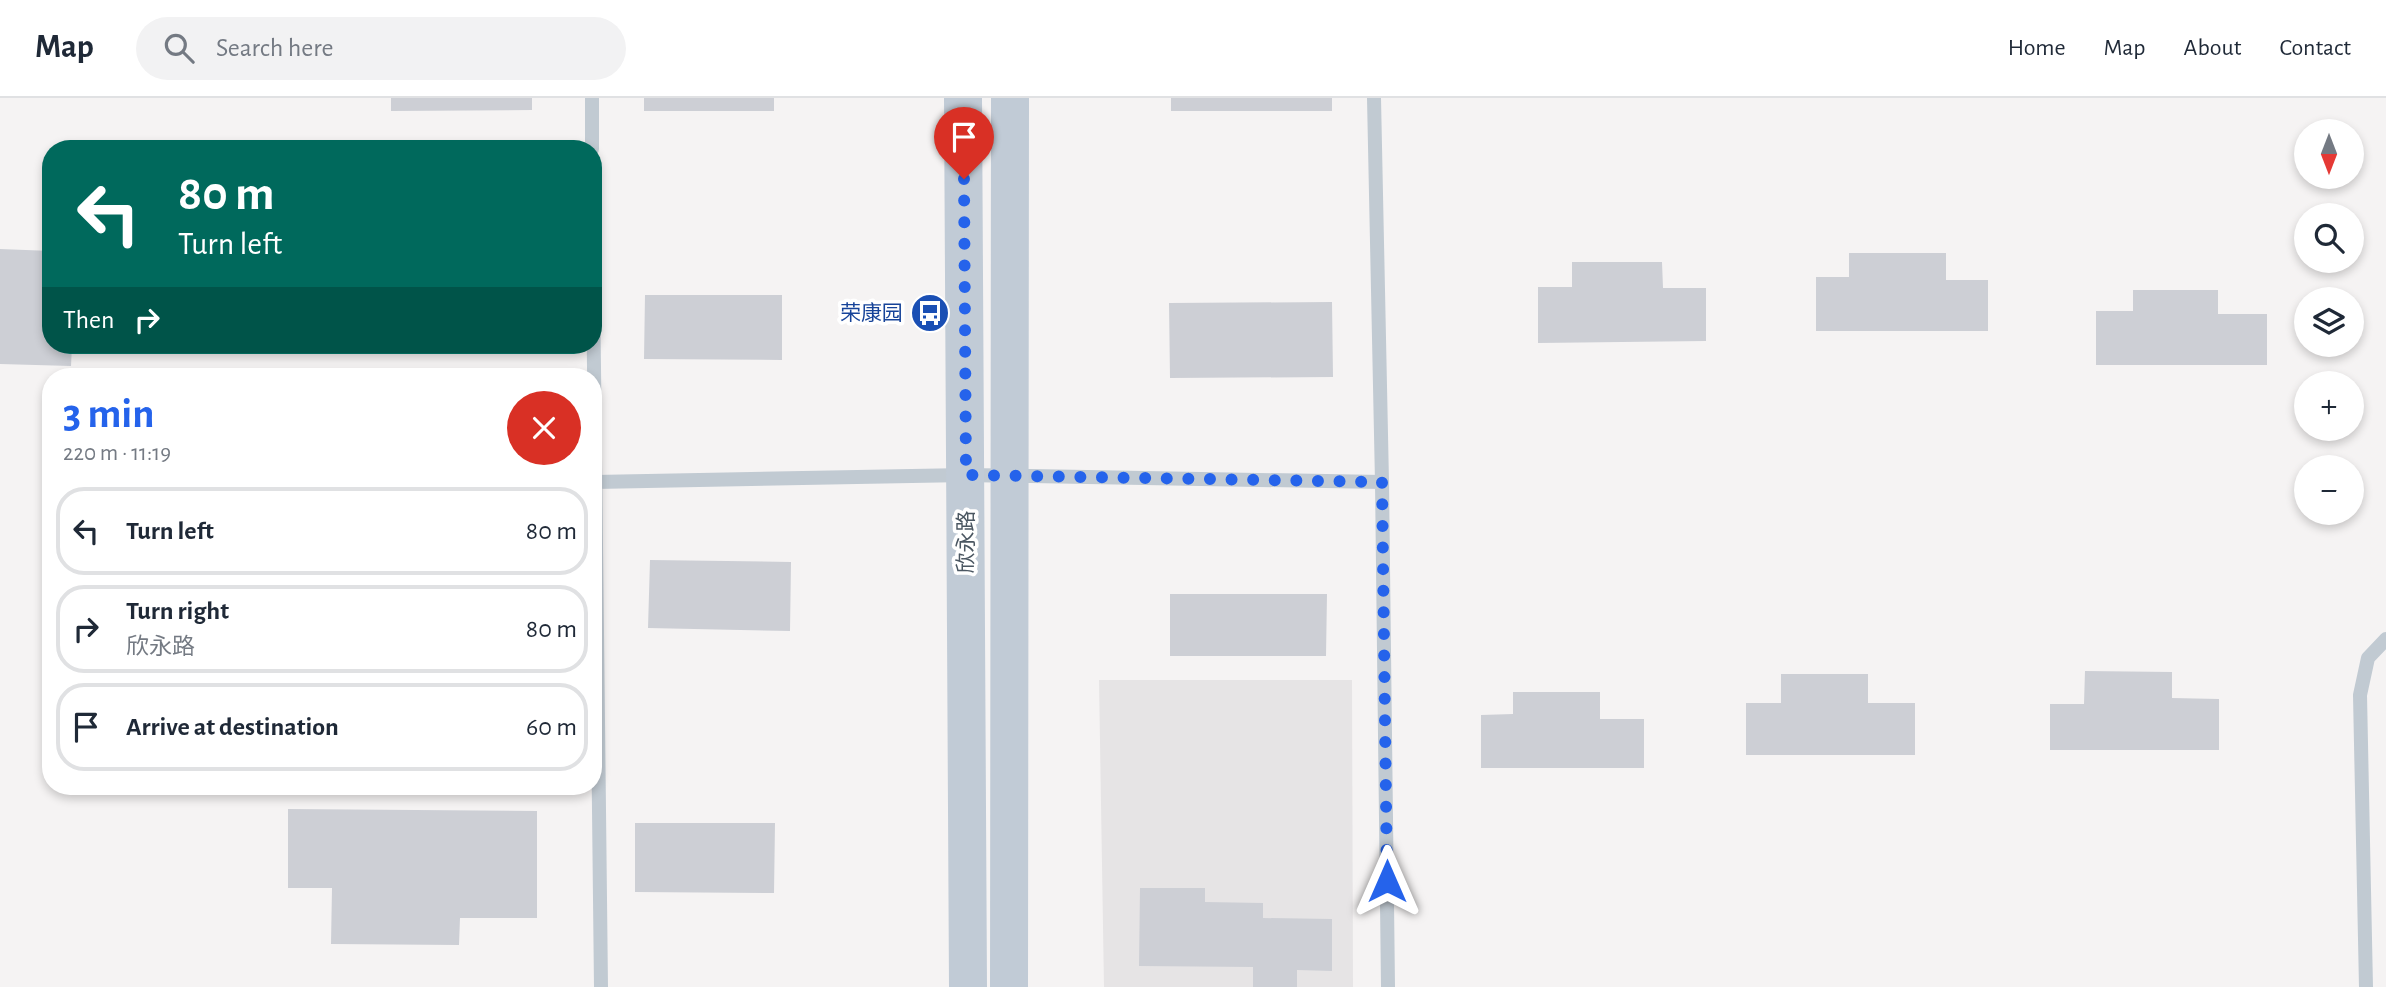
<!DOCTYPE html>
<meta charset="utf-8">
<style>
:root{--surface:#fff;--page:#f2f2f3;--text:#1f2937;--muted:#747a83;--line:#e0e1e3;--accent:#2563eb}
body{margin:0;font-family:"Alegreya Sans","Noto Sans SC",sans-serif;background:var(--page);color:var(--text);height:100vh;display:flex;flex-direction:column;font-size:26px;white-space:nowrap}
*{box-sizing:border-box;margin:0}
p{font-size:23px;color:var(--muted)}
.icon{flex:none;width:38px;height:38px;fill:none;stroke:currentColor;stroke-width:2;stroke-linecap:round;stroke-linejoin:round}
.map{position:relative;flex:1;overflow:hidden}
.sheet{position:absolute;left:42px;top:270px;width:560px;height:427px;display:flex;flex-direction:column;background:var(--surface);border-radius:28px;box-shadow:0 4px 10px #0003}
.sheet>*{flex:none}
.guide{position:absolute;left:42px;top:42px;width:560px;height:214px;border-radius:28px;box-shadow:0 4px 10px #0003;background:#00695c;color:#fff;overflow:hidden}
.needle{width:46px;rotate:180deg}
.fabs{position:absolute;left:2294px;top:21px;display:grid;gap:14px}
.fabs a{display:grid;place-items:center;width:70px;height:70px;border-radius:50%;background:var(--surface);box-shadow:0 4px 10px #0003;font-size:35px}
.pin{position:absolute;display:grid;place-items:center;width:60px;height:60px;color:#fff;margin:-72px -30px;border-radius:50% 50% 50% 0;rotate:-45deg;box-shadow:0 0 7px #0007}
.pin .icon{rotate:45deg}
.me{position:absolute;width:77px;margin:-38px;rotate:0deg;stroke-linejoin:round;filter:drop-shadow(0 0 5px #0008)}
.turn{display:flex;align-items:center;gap:24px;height:147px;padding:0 21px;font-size:32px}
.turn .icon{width:91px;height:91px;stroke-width:2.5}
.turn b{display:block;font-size:49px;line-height:60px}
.then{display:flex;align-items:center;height:66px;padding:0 21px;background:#0003;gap:14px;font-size:26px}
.round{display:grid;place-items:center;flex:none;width:74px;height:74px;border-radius:37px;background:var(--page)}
.headline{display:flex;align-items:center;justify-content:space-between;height:119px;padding:0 21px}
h1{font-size:42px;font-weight:600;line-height:52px;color:var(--accent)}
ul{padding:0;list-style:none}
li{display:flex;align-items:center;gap:21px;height:88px;margin:0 14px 10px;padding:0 7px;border:4px solid var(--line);border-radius:28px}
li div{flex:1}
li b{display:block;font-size:26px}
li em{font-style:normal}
header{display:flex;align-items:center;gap:42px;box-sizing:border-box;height:98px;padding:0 35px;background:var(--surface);border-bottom:2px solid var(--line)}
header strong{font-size:33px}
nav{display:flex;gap:38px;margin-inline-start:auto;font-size:24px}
.search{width:490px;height:63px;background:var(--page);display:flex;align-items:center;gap:18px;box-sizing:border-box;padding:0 24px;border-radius:38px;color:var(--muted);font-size:26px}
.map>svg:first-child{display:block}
.education{fill:#e6e4e5}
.building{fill:#cdcfd5}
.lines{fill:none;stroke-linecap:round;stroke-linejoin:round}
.lane{stroke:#c1cad2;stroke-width:14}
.secondary{stroke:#c1cbd6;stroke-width:38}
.route{stroke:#2563eb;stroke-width:12;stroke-dasharray:0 21.6}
.labels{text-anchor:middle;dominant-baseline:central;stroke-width:7;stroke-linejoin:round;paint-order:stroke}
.transit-label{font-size:21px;fill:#164399;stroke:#fff;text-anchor:end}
.street-label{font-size:21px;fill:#4a5661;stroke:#fff}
</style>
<header>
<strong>Map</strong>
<div class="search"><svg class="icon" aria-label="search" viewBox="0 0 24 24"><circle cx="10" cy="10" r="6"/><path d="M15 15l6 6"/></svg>Search here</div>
<nav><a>Home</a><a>Map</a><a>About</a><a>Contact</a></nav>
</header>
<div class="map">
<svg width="2386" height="889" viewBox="0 0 2386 889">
<rect width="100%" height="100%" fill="#f5f3f3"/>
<!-- education -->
<path class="education" d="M1099,582H1352L1353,889H1104Z"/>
<!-- building -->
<path class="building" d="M391,0H532V12L391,13Z
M644,0H774V13H644Z
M1171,0H1332V13H1171Z
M0,151L51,153V247H72L71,268L0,266Z
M1849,155H1946V182H1988V233H1816V179H1849Z
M1572,164H1662L1663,190H1706V243L1538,245V189H1572Z
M2133,192H2218V216H2267V267H2096V213H2133Z
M645,197H782V262L644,261Z
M1332,204L1333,279L1170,280L1169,205Z
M650,462L791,464L790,533L648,530Z
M1170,496H1327L1326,558H1170Z
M2085,573L2172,574V600L2219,601V652H2050V606H2084Z
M1781,576H1868V605H1915V657H1746V605H1781Z
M1513,594H1600V621H1644V670H1481V617L1513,616Z
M288,711L537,713V820H460L459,847L331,846L332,790H288Z
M635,725H775L774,795L635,794Z
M1140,790H1205V804L1263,805V820L1332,821V873L1297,872V889H1253V869L1139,868Z"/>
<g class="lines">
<!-- lane -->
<path class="lane" d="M592,0V51
M1374,0L1382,384L1388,889
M593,181L601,889
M595,384L966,377L1382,384
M2366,889L2360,597L2368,560L2386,541"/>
<!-- secondary -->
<path class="secondary" d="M963,0L968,889
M1009,889L1010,0"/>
</g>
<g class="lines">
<!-- route -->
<path class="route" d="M964,81L966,377L1382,384L1387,783"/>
</g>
<!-- icons -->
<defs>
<symbol id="bus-disc" viewBox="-11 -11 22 22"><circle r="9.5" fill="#1a4fb4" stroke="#fff"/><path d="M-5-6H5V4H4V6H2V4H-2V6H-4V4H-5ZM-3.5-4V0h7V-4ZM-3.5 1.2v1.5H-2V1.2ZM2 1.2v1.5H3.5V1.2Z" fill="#fff"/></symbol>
</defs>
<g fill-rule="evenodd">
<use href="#bus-disc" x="908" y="193" width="44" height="44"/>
</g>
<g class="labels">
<!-- transit labels -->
<g class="transit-label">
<text x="903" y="215">荣康园</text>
</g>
<!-- street labels -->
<g class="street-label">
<text transform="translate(966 444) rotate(-90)">欣永路</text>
</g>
</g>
</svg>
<div class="fabs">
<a><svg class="needle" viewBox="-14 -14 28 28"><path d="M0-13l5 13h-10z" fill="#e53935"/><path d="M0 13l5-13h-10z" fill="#747a83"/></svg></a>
<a><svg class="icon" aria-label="search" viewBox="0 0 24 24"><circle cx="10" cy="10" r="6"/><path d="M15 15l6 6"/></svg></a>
<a><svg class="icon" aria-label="layers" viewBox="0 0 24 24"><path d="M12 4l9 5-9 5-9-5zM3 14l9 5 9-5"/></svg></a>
<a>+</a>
<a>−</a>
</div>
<div class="pin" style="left:964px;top:81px;background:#d93025"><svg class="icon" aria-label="arrive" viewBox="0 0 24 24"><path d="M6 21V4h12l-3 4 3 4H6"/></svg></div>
<svg class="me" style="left:1387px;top:783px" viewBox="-20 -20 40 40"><path d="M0-17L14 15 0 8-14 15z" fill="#2563eb" stroke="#fff" stroke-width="4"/></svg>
<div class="guide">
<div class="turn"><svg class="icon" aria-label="left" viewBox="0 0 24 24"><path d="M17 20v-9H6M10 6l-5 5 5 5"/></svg><div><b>80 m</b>Turn left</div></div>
<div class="then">Then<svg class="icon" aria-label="right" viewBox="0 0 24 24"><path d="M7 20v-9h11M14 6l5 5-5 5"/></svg></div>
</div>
<section class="sheet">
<div class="headline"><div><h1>3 min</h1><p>220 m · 11:19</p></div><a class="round" style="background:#d93025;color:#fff"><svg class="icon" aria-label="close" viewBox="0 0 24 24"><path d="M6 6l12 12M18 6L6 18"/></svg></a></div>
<ul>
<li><svg class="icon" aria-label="left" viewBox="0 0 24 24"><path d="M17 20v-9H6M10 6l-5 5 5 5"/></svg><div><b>Turn left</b></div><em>80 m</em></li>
<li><svg class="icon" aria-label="right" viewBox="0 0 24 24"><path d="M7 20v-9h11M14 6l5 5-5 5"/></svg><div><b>Turn right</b><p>欣永路</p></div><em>80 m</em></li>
<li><svg class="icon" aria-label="arrive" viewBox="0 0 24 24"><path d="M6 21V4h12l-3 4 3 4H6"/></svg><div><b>Arrive at destination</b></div><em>60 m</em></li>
</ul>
</section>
</div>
